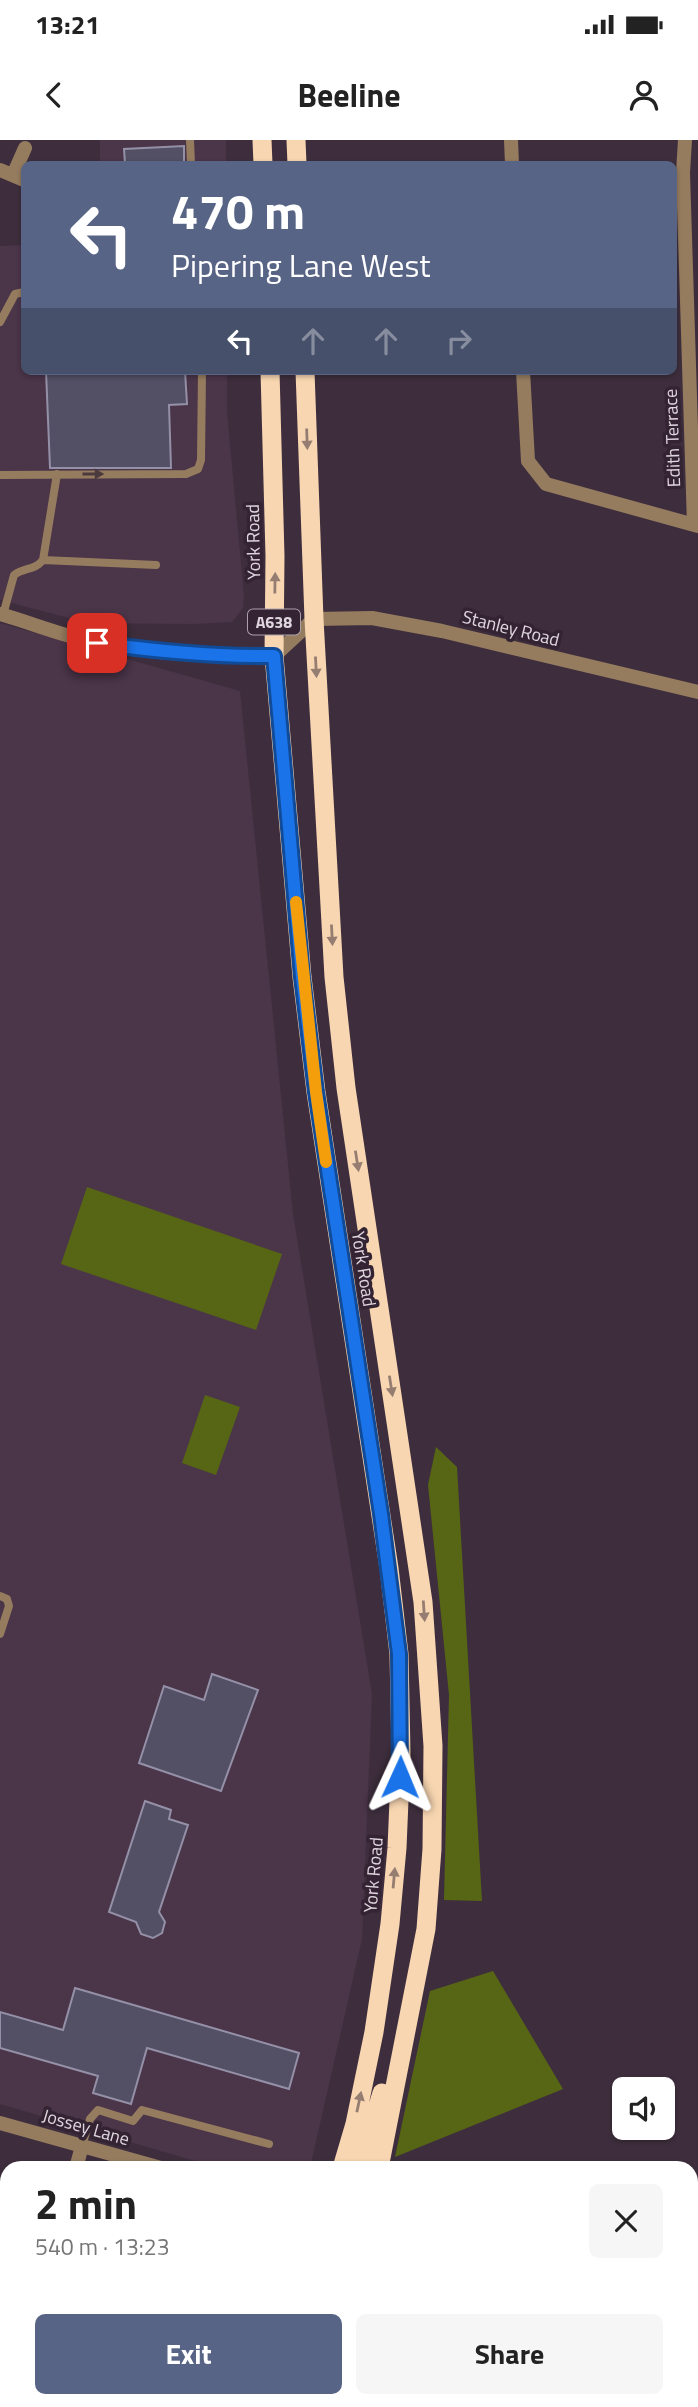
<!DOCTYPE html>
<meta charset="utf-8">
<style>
:root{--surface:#fff;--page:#f6f6f6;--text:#222;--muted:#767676;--accent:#586485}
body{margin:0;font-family:"Titillium Web",sans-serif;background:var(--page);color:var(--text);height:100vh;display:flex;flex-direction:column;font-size:26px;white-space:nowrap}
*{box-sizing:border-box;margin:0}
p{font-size:23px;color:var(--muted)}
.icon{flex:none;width:38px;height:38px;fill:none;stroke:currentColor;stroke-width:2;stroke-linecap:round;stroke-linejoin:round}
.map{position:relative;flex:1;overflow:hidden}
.drawer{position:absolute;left:0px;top:2021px;width:698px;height:247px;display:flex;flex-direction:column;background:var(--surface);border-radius:21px 21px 0 0;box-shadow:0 2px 5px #0004}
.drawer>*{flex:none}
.top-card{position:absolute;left:21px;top:21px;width:656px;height:214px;border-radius:10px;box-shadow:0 2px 5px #0004;background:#586485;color:#fff;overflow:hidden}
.controls{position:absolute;left:612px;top:1937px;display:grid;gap:14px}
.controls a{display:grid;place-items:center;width:63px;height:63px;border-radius:10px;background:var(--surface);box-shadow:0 2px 5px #0004;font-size:35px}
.pin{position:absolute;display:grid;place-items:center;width:60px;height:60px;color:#fff;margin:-30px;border-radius:14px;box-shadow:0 4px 10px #0006}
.me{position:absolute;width:77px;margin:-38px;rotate:1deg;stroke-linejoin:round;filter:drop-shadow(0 0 5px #0008)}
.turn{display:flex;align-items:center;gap:24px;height:147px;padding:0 35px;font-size:32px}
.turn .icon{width:91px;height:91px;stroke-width:2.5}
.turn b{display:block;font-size:49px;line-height:60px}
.lanes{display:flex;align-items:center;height:66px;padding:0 35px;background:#0003;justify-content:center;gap:35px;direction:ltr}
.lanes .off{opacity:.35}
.round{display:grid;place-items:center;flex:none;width:74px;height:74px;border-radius:10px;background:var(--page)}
.summary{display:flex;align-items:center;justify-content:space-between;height:119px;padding:0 35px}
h1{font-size:42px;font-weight:700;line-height:52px}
.primary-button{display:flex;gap:14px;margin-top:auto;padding:14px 35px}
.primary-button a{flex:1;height:80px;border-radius:10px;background:var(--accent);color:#fff;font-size:28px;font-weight:700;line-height:80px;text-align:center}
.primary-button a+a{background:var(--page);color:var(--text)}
.status{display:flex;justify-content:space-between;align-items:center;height:49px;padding:0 35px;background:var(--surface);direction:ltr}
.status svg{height:19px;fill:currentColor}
header{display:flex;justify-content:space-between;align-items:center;height:91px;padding:0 35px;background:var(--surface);font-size:32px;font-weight:700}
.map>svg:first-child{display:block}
.built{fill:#4b3549}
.green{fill:#566614}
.building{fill:#534f64;stroke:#9490a7;stroke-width:2}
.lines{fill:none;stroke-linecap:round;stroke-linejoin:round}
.service{stroke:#967c5f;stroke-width:8}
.minor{stroke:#967c5f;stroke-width:14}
.tertiary{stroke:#967c5f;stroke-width:14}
.trunk{stroke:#f8d6b1;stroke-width:19}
.oneway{fill:#967d72}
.oneway2{fill:#4c3a3e}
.route-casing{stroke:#114b97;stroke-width:18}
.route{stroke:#1a73e8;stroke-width:12}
.slow{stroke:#f59e0b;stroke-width:12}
.labels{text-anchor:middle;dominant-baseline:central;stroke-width:7;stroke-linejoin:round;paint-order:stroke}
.shield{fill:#342433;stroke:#aca1ab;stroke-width:2}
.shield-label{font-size:16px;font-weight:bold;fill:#e0d6df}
.street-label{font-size:18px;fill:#e0d6df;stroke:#342433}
</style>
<div class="status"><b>13:21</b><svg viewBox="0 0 49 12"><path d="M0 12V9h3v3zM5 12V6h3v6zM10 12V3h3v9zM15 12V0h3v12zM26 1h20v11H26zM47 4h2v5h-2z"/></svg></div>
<header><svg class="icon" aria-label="back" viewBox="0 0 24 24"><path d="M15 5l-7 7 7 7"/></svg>Beeline<svg class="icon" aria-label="person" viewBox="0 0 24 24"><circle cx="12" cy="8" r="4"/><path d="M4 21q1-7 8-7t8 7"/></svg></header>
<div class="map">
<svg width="698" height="2267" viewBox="0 0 698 2267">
<rect width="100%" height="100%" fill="#3e2e3d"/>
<!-- built -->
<path class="built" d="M100,0H226V24H100Z
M24,105V231H227V272L244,456L243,468L232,482L193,484L88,483L0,460V106Z
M0,483L240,551L293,1074L372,1554L362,1799L310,2028H219L0,1964Z"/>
<!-- green -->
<path class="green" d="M87,1047L282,1114L256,1190L61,1124Z
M205,1255L240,1267L216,1335L182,1323Z
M436,1307L457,1327L482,1761L444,1760L449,1555L428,1345Z
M493,1831L563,1949L395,2017L430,1851Z"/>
<!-- building -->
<path class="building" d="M184,6V24H125L124,9Z
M46,231H185L187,264L169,265L171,328H50Z
M212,1534L258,1550L221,1651L139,1623L164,1546L204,1560Z
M145,1661L171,1670L169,1679L188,1685L159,1772L165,1782L162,1793L153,1798L141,1794L136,1782L109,1772Z
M75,1848L299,1913L289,1949L147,1908L131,1964L93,1953L98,1936L0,1908V1872L63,1890Z"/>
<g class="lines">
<!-- service -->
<path class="service" d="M190,0L191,24
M0,182L15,154L24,152
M0,335L186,334L198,329L201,320L202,231
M43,420L156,425
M3,475L14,435C24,427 34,431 43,420L57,334
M0,1456L7,1459L9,1466L0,1494
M82,2006L90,1979L98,1970L133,1981L142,1970L269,2004"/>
<!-- minor -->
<path class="minor" d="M511,0L512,24
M685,0L683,33L694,385
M0,30L24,40
M13,35L25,8
M523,231L528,321L546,344L698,386
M0,474C32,483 65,497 98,503C154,515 216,517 274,516L314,479L372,478L442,491L698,552
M76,2028L82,2006
M0,2217L7,2218
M221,2267L223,2261
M518,2267L521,2261"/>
<!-- tertiary -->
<path class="tertiary" d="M0,1983L161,2028"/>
<!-- trunk -->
<path class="trunk" d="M262,0L263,24
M296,0L297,24
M270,231L275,416L274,516L302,837L316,952L389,1428L399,1514L401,1613L397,1708L390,1784L374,1892L355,1984L342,2028
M305,231L314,479L334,837L346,948L423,1462L433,1606L432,1709L426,1789L379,2028
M359,2028L382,1953
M261,2267L263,2261
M302,2267L304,2261"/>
</g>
<!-- one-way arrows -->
<defs><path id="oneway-solid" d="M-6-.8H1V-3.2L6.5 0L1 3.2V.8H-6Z" transform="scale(1.75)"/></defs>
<g class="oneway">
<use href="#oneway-solid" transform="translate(307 299) rotate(88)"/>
<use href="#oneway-solid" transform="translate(275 443) rotate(-89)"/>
<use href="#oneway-solid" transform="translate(316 527) rotate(87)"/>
<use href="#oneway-solid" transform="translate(332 795) rotate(87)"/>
<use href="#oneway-solid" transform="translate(357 1021) rotate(81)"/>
<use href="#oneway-solid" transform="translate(391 1246) rotate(81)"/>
<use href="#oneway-solid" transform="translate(424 1471) rotate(86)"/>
<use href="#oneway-solid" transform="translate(394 1738) rotate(-85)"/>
<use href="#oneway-solid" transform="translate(359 1962) rotate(-78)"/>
</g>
<use class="oneway2" href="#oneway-solid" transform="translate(93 334)"/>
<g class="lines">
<defs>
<path id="route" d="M97,503C155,511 214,517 274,516L302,837L316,952L381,1374L399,1514L400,1637"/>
</defs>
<!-- route casing -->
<use href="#route" class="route-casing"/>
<!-- route -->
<use href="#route" class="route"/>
<!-- slow -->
<path class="slow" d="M296,762L316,952L326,1022"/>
</g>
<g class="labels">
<!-- shield labels -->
<rect class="shield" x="248" y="469.5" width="52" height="25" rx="5"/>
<g class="shield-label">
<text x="274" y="482">A638</text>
</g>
<!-- street labels -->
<g class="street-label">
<text transform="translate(672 298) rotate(-92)">Edith Terrace</text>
<text transform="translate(253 402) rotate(-91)">York Road</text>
<text transform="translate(511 488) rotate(14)">Stanley Road</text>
<text transform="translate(364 1129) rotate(81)">York Road</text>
<text transform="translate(373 1735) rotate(-85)">York Road</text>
<text transform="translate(86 1987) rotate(16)">Jossey Lane</text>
</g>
</g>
</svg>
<div class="controls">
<a><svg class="icon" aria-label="sound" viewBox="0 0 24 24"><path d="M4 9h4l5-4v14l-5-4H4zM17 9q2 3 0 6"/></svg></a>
</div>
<div class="pin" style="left:97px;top:503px;background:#d93025"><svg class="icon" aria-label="arrive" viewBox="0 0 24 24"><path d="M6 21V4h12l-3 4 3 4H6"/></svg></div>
<svg class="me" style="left:400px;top:1637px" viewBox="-20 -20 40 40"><path d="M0-17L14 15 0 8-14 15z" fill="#1a73e8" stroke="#fff" stroke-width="4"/></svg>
<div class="top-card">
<div class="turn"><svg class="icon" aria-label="left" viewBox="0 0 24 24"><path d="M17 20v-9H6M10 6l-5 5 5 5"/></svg><div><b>470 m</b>Pipering Lane West</div></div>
<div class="lanes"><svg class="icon" aria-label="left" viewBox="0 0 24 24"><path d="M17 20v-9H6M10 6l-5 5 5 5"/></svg><svg class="icon off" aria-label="ahead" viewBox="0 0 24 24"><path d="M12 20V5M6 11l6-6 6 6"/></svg><svg class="icon off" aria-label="ahead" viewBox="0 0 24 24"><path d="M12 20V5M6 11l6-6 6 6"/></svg><svg class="icon off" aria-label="right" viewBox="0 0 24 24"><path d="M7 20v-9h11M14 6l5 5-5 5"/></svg></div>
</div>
<section class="drawer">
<div class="summary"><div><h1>2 min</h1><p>540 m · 13:23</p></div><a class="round"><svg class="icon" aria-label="close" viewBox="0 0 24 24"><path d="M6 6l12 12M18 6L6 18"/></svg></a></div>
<div class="primary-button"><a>Exit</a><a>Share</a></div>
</section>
</div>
